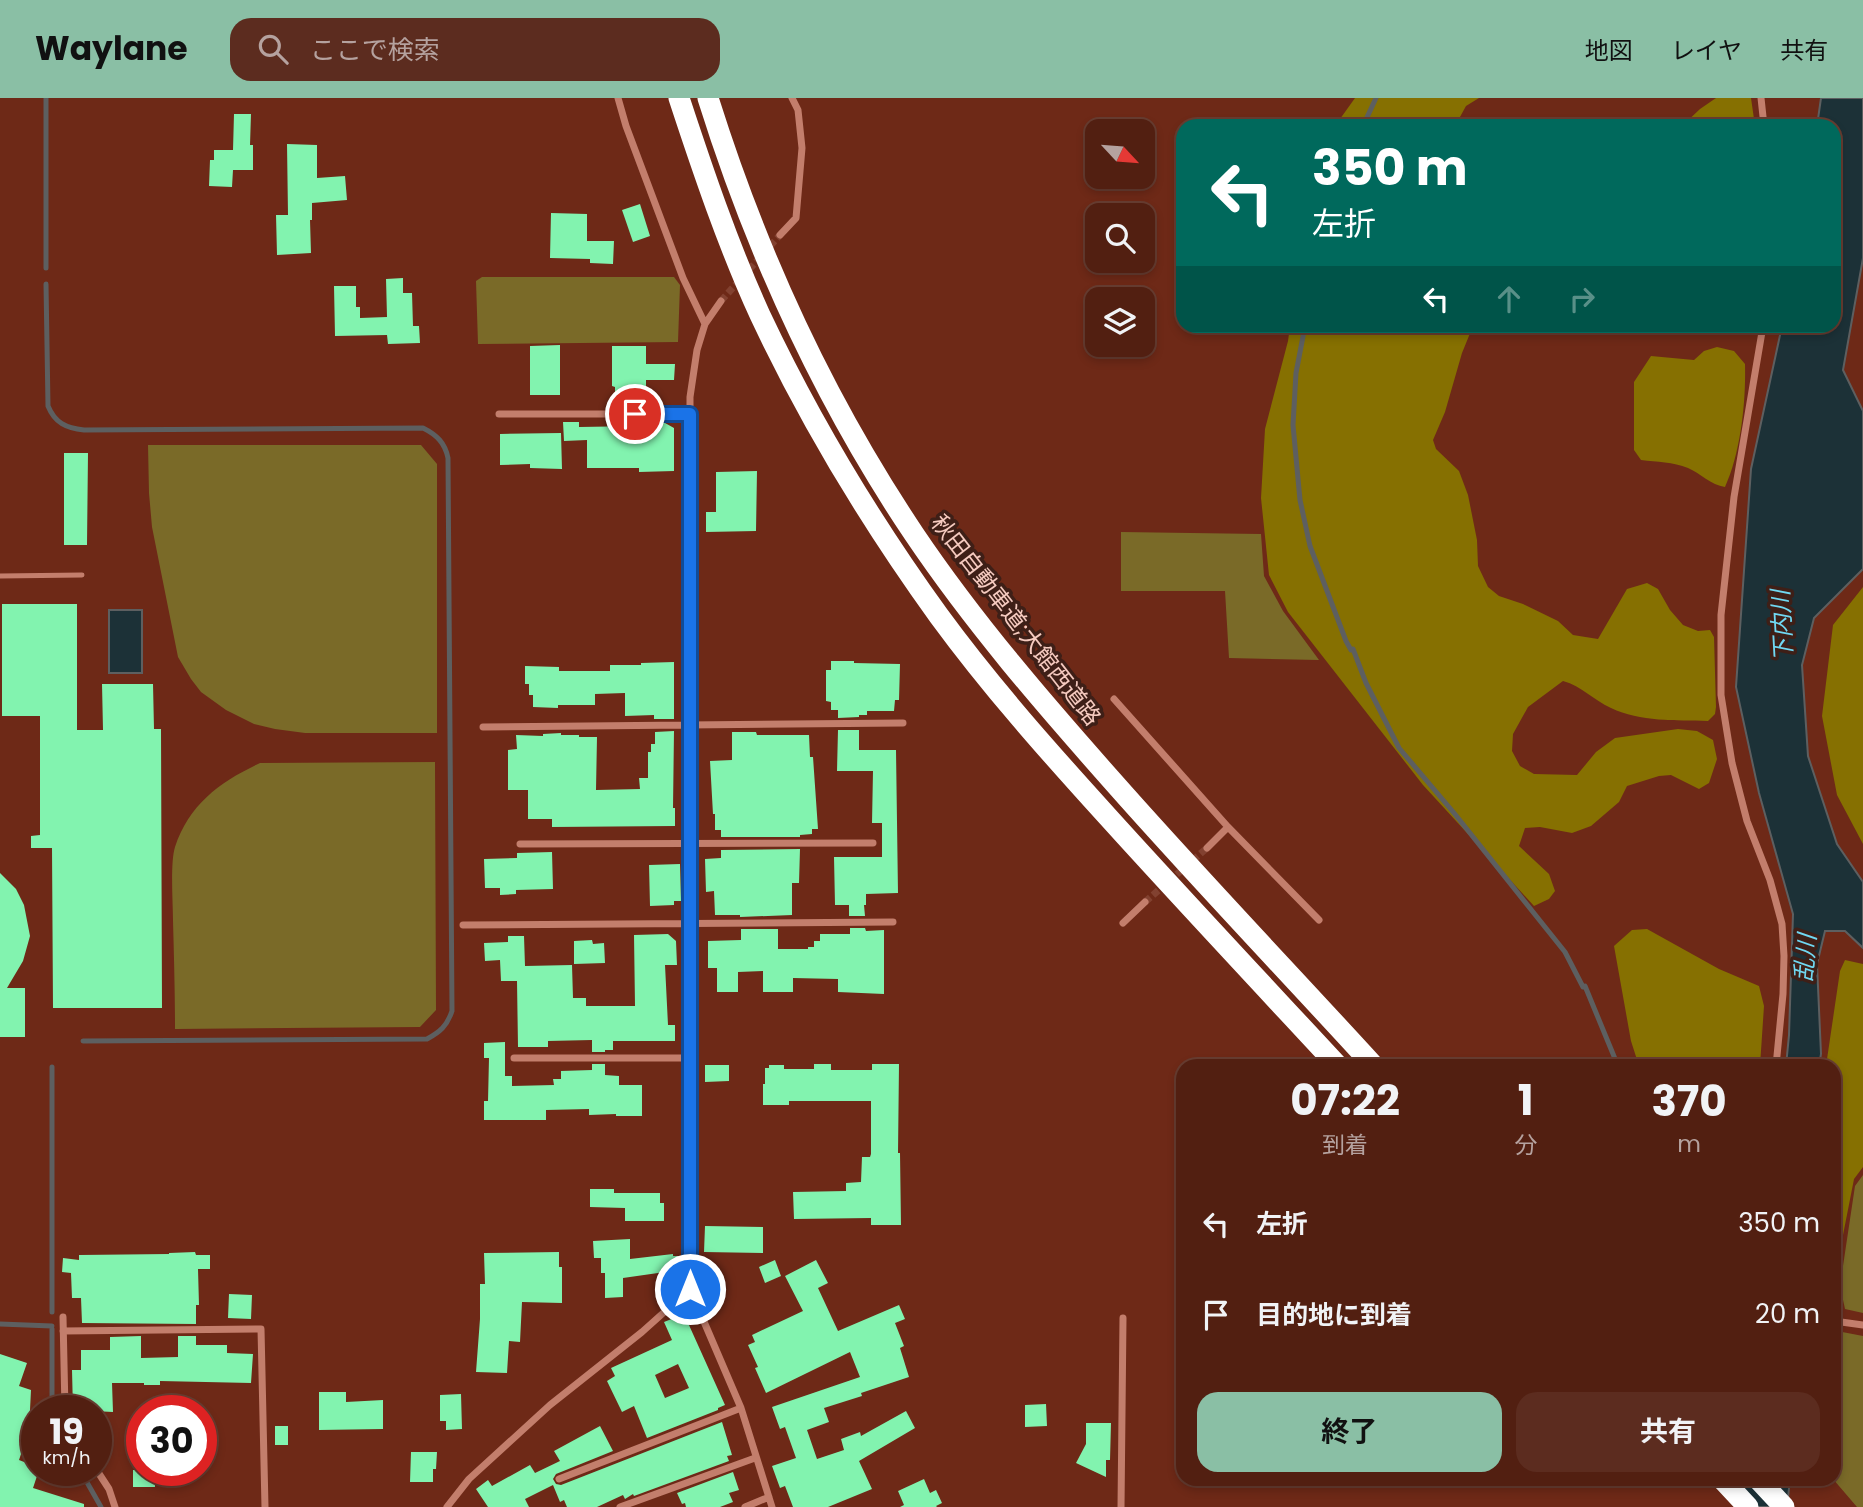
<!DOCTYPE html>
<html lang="ja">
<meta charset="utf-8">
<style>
:root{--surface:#521f11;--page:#5c2c1f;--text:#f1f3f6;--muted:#b5a29f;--line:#683d31;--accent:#8abfa5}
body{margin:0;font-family:Poppins,"Noto Sans JP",sans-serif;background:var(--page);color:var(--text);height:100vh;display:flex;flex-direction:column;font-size:26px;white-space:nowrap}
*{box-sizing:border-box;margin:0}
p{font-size:23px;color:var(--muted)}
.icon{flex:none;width:38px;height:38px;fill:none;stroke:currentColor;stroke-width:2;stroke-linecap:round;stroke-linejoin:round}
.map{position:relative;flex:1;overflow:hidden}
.panel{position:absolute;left:1176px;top:961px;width:665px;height:427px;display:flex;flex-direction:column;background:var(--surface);border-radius:21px;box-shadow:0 4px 10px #0003,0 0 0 2px var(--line)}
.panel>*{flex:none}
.hud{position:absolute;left:1176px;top:21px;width:665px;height:214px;border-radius:21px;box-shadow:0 4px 10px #0003,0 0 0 2px var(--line);background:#00695c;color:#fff;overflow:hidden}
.needle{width:46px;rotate:116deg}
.tools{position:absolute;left:1085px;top:21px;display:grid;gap:14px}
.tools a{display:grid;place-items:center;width:70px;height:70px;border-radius:14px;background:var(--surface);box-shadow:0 4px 10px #0003,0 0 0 2px var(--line);font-size:35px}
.speed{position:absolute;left:21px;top:1297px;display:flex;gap:14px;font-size:35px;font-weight:700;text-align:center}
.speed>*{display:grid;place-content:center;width:91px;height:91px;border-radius:50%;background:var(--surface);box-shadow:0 4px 10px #0003,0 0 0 2px var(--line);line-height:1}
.speed small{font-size:18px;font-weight:400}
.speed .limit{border:10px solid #d22;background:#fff;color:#111}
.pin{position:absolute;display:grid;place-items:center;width:60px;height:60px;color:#fff;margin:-30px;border:4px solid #fff;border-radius:50%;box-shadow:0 2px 7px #0007}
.me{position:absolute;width:77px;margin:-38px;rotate:0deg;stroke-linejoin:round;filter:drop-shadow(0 0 5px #0008)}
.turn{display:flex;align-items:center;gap:24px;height:147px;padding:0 21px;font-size:32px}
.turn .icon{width:91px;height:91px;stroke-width:2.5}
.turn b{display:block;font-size:49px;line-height:60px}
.lanes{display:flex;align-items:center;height:66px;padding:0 21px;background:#0003;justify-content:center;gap:35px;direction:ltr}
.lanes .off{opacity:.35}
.eta{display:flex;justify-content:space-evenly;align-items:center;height:119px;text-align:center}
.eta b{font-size:42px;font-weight:700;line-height:49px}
.button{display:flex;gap:14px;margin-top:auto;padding:14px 21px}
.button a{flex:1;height:80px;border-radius:21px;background:var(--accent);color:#111;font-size:28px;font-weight:700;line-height:80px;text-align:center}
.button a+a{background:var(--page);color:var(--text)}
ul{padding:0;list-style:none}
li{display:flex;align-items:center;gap:21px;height:91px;padding:0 21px}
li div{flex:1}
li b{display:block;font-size:26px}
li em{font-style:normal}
header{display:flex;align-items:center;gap:42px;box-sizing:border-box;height:98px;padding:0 35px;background:var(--accent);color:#111}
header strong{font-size:33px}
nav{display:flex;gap:38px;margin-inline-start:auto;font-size:24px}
.search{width:490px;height:63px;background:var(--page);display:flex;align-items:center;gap:18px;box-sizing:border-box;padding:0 24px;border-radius:21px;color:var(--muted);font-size:26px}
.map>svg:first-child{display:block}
.green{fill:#7a6a28}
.forest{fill:#867001}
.water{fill:#1c3137;stroke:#5d5f60;stroke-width:2}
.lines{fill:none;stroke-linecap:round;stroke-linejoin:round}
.stream{stroke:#5d5f60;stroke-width:5}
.building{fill:#82f3af;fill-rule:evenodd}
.minor-tunnel{stroke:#824130;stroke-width:7;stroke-dasharray:7 3.5;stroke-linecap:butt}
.service{stroke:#c37e6c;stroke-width:5}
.minor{stroke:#c37e6c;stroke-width:7}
.motorway{stroke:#fff;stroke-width:21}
.route-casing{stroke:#114b97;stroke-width:18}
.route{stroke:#1a73e8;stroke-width:12}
.labels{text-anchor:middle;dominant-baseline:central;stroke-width:7;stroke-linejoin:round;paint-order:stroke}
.street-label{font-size:23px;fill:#f6cbc0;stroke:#3e1f17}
.water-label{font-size:24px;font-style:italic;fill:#70d8f2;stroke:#3e1f17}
</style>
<header>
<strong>Waylane</strong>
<div class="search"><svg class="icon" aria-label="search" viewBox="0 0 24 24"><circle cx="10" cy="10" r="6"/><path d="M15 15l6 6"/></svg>ここで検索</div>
<nav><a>地図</a><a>レイヤ</a><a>共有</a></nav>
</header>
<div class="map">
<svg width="1863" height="1409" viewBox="0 0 1863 1409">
<rect width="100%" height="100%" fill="#6e2917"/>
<!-- green -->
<path class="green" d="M482,179H674L680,187L678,244L478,246L476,183Z
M148,347H421L437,366V635H305L275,631L254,626L226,612L201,594L191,581L178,559L152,429L149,395Z
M1121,434L1261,436L1264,478L1283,513L1319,562L1229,560L1225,493H1121Z
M435,664L436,912L420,929L175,931C175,895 174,859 173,823C173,805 170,765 175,749C189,706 221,683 260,665Z
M1863,1077V1215L1845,1211L1840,1188L1855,1088Z
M1837,1233L1863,1238V1409H1857L1833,1381L1834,1263Z"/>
<!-- forest -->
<path class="forest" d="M1355,0H1479L1466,8L1455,28H1335Z
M1716,0H1751L1755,28H1682L1700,11Z
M1290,228H1473L1462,255L1445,314L1433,342L1436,351L1459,373L1468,397L1477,442L1478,468L1488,489L1499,498L1523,506L1558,523L1573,537L1598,541L1627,491L1647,485L1658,491L1670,512L1683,527L1698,533L1710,532L1714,539L1716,609L1715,616L1708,623C1676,622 1640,624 1611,610C1593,602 1582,588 1563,583L1528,609L1513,636L1512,653L1520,668L1534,676L1577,677L1596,654L1615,640L1678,631L1697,633L1713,642L1717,661L1709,685L1699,691L1671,677L1659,678L1627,688L1619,704L1591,728L1572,735L1540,729L1525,730L1519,748L1549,776L1555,793L1549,801L1534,808L1423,687L1288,514L1269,477L1261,400L1265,331L1288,243Z
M1717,249L1734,253L1745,266C1746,303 1741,354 1725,389C1711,387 1700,375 1688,370C1673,364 1657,364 1641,362L1634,352V284L1651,258L1694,262L1704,253Z
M1863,489V746L1837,697L1822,618L1833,527Z
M1647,831L1719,871L1759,888L1764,908L1760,968H1639L1631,943L1614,848L1632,832Z
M1845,862L1863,866V1069L1854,1081L1834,1183V968H1826L1840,873Z"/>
<!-- water -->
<path class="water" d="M1821,0H1863V160L1843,272L1863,313V471L1814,520L1802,567L1808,658L1837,746L1863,784V850L1845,833H1825L1817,866L1821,956L1819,968H1786L1789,937L1793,816L1759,695L1736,589L1751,371L1782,228H1834V28H1817Z
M109,512H142V575H109Z
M1743,1381H1790L1787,1409H1742Z"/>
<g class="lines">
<!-- stream -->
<path class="stream" d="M46,0V170
M1363,28L1376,0
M46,186L48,308C55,325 66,330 84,332L423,330C437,337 445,345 448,360L452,913C447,928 440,934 427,941L83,943
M1305,228L1296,275L1293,327L1300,402L1310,448L1346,543L1351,552L1353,551L1366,585L1399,650L1454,715L1565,854L1583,889L1585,888L1618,968
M52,969V1214
M0,1226L52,1228
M52,1312V1231
M80,1372L101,1409"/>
</g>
<!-- building -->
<path class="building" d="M234,16H251L250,47H253V72H233L232,89L209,88L210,62H214V52H233Z
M287,46L317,47V80L345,78L347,102L312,105V122H310L311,155L277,157L276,117H288Z
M640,106L650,138L633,144L622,112Z
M551,115L587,116V143H614L613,166L590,165V161L550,160Z
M403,180V195H412L413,228H419L420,245L388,246L387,237L335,238L334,188H356V209H360V220L387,219L386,181Z
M560,247V297H530V248Z
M612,248H646V266H675L674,282H646V300H615V289L612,288Z
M563,324H579V329L639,328V325H665L674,330V373L639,374V370H587V342L564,343Z
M561,335L562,371L530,370V366L500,367V336Z
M64,355H88L87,447H64Z
M757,373L756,433L706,434V414H716V374Z
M2,506H77V632H103L102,586H153L154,631H161L162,910H53L52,750H31V738L40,737V618H2Z
M831,563H854V565L900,566L899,602H895L894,613H867V617H859V619L838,620V612H831V604L826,603V572H831Z
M674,564V621H654V617L625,618V595L595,596V607H558V610L533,609V597H529V586H525V568L559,569V573H610V567H641V565Z
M838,632H859V652H896L898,795L866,796V807H864L865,818H849V807H835L834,759H882V725H872L873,673H837Z
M674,633L673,710H675V728L552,729V721H528V692H508V652L517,651L516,637L543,638V636L561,635V637H579V639H597L596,692L640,691L639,680H648V654H651V646H655V634Z
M732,634H756L757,637H809L810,659H813L818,731H812V736L800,737V739H721V732H715V716H713L710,663L732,662Z
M800,751L799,785H792V817L740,819V817H715L714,793L706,794L705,761L721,760V752Z
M552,754L553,791L516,792V796L500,797V790H485L484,761L517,760V755Z
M680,766L681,803H674V807L650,808L649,767Z
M0,775L16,791L24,807L30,838L23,863L7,890H25V939H0Z
M850,830H865L866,833L884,832V896L838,894V881L793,880V894H763V873L738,874V894H717V870H708V843L741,842V831H778V851H808V849H814V843H820V836H850Z
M668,836L676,843L677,867H665L668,927H675V943H613V952H605V954H592V942L548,943V949H518L517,883H501L500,862L485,863L484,845L508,844V838H524L525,868L572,867L573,900H586V908H635L634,837Z
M592,842L593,846L604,845L605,865L574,866V843Z
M505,944V978H512V988L554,987L553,981H561V973L592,972V966H605V977L619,978V987H642V1018H616V1016L589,1017V1011L546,1012V1022H484V1003H488L489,960H484V945Z
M814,966H831V972H872V966H899L898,1055H900L901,1127H871V1120L794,1121L793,1094L846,1093V1085L861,1084L862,1059H870L871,1056V1003H789V1007H763V986H765V970H769V967H784V971H814Z
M705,967H729V983L705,984Z
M590,1091H614V1095H660V1105H664V1123H625V1110L590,1109Z
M705,1128L763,1129V1155L704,1154Z
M630,1141V1161L673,1156V1158H678L679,1172L623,1180V1199L605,1200V1175H601V1160H594L593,1143Z
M195,1154L196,1157H210V1171H198L199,1207H196V1226L82,1225L81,1200H72L71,1175L62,1174L63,1160L79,1162V1157L169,1156V1155Z
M559,1154V1169H562V1205L522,1204L520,1244L509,1243L507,1275L476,1274L480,1221V1186H485L484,1155Z
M775,1162L781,1178L765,1185L759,1169Z
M816,1162L828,1185L818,1190L838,1233L899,1207L905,1221L895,1225L904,1248L900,1250L909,1279L861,1295L862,1298L824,1310L829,1324L807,1332L817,1361L844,1352L841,1341L860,1334L861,1338L906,1313L915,1330L859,1363L872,1391L828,1409H793L785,1388L780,1390L772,1368L796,1360L785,1329L780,1331L772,1309L860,1279L850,1254L766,1295L755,1270L758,1269L748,1247L755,1244L752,1237L803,1213L785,1178Z
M229,1196L252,1197L251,1221L228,1220Z
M684,1216L725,1307L718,1310V1312L647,1340L634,1308L622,1314L607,1283L615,1278L611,1270L672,1242L664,1224ZM678,1266L689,1290L665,1300L655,1277Z
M141,1238V1260L178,1259V1238H196V1247H227V1255L253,1256L251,1285L160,1283V1287H144V1285H112L113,1314L73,1312L72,1272H81V1252H110V1239Z
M0,1256L27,1265L19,1288L31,1292L29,1332L19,1362L37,1369V1372H39L33,1390L84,1406V1409H0Z
M319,1294H346V1304L383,1302V1331L319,1332Z
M461,1296L462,1331L446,1332V1323H440V1297Z
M1046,1306L1047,1328L1025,1329V1307Z
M722,1324L732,1357L727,1358L729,1363L634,1398L633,1396L625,1401L623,1397L597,1409H567L564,1402L560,1404L553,1387L525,1401L529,1409H488L476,1391L488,1382L492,1388L530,1367L535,1375L560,1363L554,1353L600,1328L613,1353L556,1376L553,1381L556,1386L561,1387Z
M1086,1325H1111L1110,1362H1106V1379L1076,1365L1086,1346Z
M275,1328H288V1347H275Z
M411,1354H437L436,1371H433V1384H410Z
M133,1372H154L155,1389H133Z
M733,1374L739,1392L729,1395L733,1404L720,1409H686L685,1405L682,1406L677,1395Z
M924,1381L930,1395L936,1392L942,1405L936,1408L937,1409H900L904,1407L898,1393Z"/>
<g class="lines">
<!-- minor-tunnel -->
<path class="minor-tunnel" d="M721,203L780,137
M1145,804L1207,750"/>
<!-- service -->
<path class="service" d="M0,478L82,477"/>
<!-- minor -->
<path class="minor" d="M618,0L626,28L683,180L705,226
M1761,0L1764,28
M780,137L796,120L802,50L798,12L792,0
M721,203L705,226L697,252L690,299V1191L741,1310L772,1409
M1763,228L1734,399L1721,517V597L1732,665L1747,723L1770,782L1782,826L1784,858L1783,896L1776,968
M499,316H690
M1114,601L1228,729L1319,822
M483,629L903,625
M520,746L873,745
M1207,750L1228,729
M1123,825L1145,804
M463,827L893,824
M514,960H690
M63,1219L65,1312
M1834,1223L1863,1227
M63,1233L261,1231L265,1409
M96,1371L109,1391L115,1409
M559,1381L741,1310
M447,1409L469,1381L550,1307L642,1234L690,1191
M620,1409L755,1360
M745,1409L769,1399
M1121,1409L1123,1220"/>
<!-- motorway -->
<path class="motorway" d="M679,0C703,73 728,147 760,217C810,323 871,424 939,518C991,589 1049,654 1108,719C1184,803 1261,885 1338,968
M708,0C756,153 824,302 914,436C974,525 1044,606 1116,687C1200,782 1288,874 1374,968
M1722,1381L1748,1409
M1758,1381L1784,1409"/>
</g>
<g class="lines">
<defs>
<path id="route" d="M635,316H690V1191"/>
</defs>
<!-- route casing -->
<use href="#route" class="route-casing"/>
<!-- route -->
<use href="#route" class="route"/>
</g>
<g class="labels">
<!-- street labels -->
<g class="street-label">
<text transform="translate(1016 522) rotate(52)">秋田自動車道;大館西道路</text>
</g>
<!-- water labels -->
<g class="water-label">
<text transform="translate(1782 528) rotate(-93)">下内川</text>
<text transform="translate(1805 860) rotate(-85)">乱川</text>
</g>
</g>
</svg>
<div class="tools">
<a><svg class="needle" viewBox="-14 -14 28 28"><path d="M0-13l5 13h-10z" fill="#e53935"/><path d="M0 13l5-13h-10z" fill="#b5a29f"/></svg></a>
<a><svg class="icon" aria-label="search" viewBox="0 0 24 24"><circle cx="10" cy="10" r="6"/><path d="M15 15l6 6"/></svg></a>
<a><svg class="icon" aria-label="layers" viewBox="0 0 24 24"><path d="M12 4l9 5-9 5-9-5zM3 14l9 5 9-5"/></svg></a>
</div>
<div class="speed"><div>19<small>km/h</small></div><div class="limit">30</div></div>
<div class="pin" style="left:635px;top:316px;background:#d93025"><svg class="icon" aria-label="arrive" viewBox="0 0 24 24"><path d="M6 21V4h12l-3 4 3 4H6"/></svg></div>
<svg class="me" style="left:690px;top:1191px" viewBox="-20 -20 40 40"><circle r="17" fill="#1a73e8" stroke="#fff" stroke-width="3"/><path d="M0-11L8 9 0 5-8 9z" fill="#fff"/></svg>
<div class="hud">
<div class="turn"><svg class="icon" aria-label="left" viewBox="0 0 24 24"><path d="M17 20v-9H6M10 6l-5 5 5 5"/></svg><div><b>350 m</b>左折</div></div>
<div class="lanes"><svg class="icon" aria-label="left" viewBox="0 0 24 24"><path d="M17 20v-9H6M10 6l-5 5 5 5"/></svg><svg class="icon off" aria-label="ahead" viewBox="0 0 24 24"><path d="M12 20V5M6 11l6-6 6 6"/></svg><svg class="icon off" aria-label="right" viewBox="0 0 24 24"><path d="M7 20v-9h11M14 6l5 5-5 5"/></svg></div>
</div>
<section class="panel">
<div class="eta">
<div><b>07:22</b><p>到着</p></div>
<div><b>1</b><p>分</p></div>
<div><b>370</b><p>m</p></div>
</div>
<ul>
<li><svg class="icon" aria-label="left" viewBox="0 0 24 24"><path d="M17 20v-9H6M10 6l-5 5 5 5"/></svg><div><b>左折</b></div><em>350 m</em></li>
<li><svg class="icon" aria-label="arrive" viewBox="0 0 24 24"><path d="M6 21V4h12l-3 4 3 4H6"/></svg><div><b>目的地に到着</b></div><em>20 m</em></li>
</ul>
<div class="button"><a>終了</a><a>共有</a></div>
</section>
</div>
